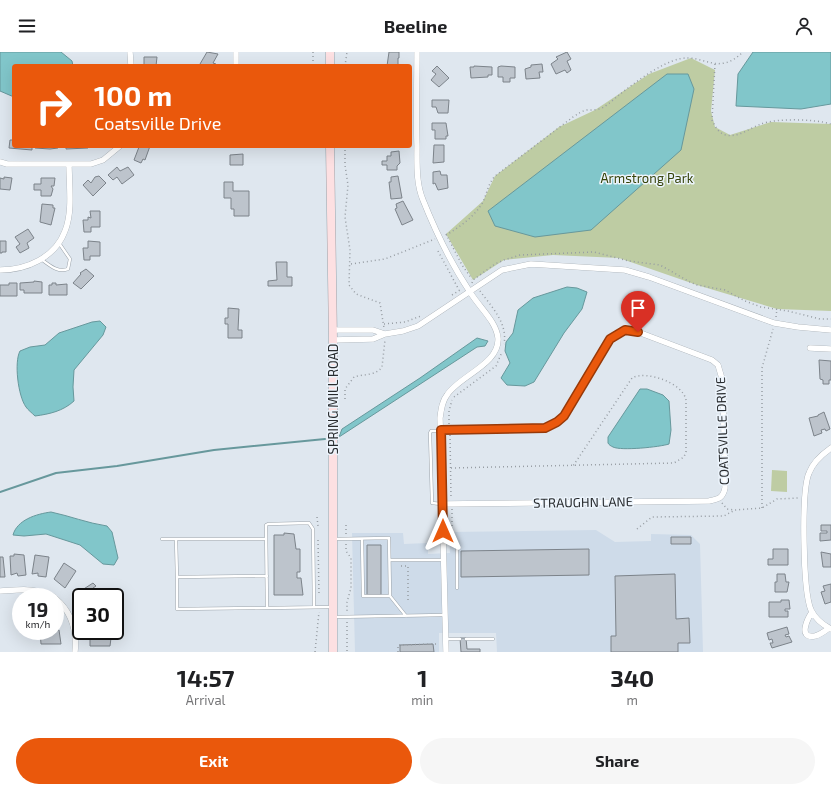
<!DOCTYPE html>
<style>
:root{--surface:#fff;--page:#f6f6f6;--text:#202124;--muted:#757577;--accent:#ea580c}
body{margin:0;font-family:"Exo 2",sans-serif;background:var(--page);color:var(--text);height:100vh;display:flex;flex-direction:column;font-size:15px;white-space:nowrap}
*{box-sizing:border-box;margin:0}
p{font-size:13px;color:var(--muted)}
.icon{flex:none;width:22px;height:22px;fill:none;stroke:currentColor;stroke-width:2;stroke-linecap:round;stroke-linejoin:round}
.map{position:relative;height:600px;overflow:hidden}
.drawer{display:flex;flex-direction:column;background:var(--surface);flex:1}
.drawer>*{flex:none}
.top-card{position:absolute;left:12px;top:12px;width:400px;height:84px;border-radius:4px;box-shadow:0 4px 16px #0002;background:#ea580c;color:#fff;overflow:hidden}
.speed{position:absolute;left:12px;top:536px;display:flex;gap:8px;font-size:20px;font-weight:700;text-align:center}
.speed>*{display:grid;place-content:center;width:52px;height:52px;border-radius:50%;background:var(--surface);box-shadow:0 4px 16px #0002;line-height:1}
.speed small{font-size:10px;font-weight:400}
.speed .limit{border:2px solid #111;border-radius:6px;background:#fff;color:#111}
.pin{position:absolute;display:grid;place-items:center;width:34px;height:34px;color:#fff;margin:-41px -17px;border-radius:50% 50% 50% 0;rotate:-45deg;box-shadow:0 0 4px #0007}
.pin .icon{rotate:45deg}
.me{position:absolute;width:44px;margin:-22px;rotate:0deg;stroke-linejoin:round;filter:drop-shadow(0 0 3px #0008)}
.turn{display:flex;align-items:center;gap:14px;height:84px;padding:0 16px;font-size:18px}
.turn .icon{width:52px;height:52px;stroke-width:2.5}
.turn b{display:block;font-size:28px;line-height:34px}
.eta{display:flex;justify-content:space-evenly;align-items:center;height:68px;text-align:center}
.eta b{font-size:24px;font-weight:700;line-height:28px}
.action{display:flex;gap:8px;margin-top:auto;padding:8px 16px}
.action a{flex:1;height:46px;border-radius:24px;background:var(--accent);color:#fff;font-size:16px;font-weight:700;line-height:46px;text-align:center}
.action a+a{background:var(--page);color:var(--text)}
header{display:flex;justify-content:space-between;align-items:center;height:52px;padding:0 16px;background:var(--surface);font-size:18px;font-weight:700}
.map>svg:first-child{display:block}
.built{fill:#cedbe9}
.green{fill:#becca3}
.water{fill:#81c6ca;stroke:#67989c}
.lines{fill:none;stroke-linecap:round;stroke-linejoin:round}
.stream{stroke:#67989c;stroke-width:2}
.building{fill:#bdc4cc;stroke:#7c838a}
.lane-casing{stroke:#9ba3aa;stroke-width:3.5}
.street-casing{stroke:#9ba3aa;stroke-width:6}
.secondary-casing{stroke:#9ba3aa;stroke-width:9}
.path{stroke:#979da3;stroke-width:1.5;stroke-dasharray:1 3;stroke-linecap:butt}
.lane{stroke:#fff;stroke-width:2.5}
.street{stroke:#fff;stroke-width:5.5}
.secondary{stroke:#fde0e2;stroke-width:8}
.route-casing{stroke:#983908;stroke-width:10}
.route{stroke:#ea580c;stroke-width:7}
.labels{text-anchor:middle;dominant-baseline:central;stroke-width:3;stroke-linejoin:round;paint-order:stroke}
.park-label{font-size:13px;fill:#354208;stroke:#ecf4fc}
.street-label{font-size:13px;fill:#292c2f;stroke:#ecf4fc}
</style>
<header><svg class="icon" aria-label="menu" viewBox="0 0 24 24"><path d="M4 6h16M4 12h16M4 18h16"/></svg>Beeline<svg class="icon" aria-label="person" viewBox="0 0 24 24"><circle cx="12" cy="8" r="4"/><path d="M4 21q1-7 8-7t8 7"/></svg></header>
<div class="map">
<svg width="831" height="600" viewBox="0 0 831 600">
<rect width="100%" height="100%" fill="#dfe7ef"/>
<!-- built -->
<path class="built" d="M596,478L615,490L651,489V482L691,483L700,492L703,600H497L496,581H439V600H355L352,481H403L404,492L428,491V502L450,501L449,480Z"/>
<!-- green -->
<path class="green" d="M691,6L715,18L711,59L715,75L730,83L771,70L831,72V259L777,257L697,233L619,206L553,203L504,208L473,228L446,182L483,149L495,124L559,75L595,58L649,22Z
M772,418L787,419V440L771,439Z"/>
<!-- water -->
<path class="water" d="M0,0H61L72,9L73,14H14V45L0,39Z
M753,0H831V52L801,57L736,54L738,22Z
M667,22H688L694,37L681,98L591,178L535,185L495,174L488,159Z
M567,235L577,236L587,240L582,257L564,281L534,330L525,334L507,333L501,326L510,311L505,299L506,290L513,281L518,258L533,246Z
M100,269L106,275L103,283L74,318L73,335L74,349C63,359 50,362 35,364C32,361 28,358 26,355C18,344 14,310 20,299L30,295L45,293L59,281L92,270Z
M477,286L488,289L485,294L477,295L339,385L342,377L420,326Z
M640,337H647L663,343L669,349L671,378L669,392C660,395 621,399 613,395C611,394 609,393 608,391V385Z
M51,460C70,464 87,471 107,474L112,480L118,506L114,513L103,512L80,493L46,482L24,484L13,483C17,468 36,462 51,460Z"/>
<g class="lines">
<!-- stream -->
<path class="stream" d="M0,440L56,421L117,414L214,398L325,387"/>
</g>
<!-- building -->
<path class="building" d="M207,0L218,2L213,11L216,12L215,14H203L200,12Z
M389,0H399V6H398V13L387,14Z
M567,0L571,7L567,9L571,18L567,21L565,18L556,22L551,12L558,7L556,5Z
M144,5H157L156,14H144Z
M542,12L543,20H539L540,26L526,27L525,17L531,15V13Z
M437,14L449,26L439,35L431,28L436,22L432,19Z
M474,14L492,15V23H488V25L471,26L470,15H474Z
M501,14L515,15V26H510V30H503V25H498V15Z
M432,48H449L448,61H438L436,55H432Z
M432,71H446L448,84H446V87H435V78H432Z
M14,86V94H32V98L9,96L10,88H14Z
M434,93H444V110L433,111Z
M35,94H58V96L50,97L35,96Z
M66,94H88V96L66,97Z
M137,94H150L145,108L143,107L141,111L134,108L139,95Z
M399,99L400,111L397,114V118H387V113H382V109H387V104H391V100Z
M243,102V113H230V103Z
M117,115L120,119L128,115L134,123L122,132L117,125L113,128L108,123Z
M440,119L441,123H447L448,136L438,138L435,131L433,132V120Z
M99,124L106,131L93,144L83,133L88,128L91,131L95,125Z
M398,124L402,146L391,147L389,130H391V125Z
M4,125L12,126L10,138L0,137V126L4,127Z
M41,126H55L54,134H51L53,137L51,144H41V138H34V132H41Z
M224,130H233V139H249V164H234V157H231V146H224Z
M403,149L413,168L402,173L395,157L397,156L396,152Z
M42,152L53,153V156H55L51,173L40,170Z
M90,159H100V175H91V180H84L83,168H88V165L91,166Z
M28,177L34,186L27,191L29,196L20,201L16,195L20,192L15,185Z
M0,189H6V200H2V201H0Z
M88,189L100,190V204H90V208H84L83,196H88Z
M276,210H287V225H292V234H268V229L277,228Z
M86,217L94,224L81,237L73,231L81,222L80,221Z
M34,229L42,230V241H24V238H20V231L34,230Z
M9,231H17V244H0V233H9Z
M52,231H56V233L67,232V243H49V233H52Z
M228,256L239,257L238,278H242V286H228V272H225V266H228Z
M819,308L831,309V328H829V332H823V328L820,327Z
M824,360L830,377L826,379L825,377L821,378L822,381L814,384L809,366L818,364V363Z
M821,473H831V488L820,489V481H827V479H821Z
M284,481L294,482L296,497H300V520H297V526H301L303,543H274V483H284Z
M671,485H691V492H671Z
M367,493H381V543H367Z
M589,497V523L461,525V499Z
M773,497H788V513H768V507H773Z
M821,500L831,502V515H823Z
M14,502L24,503L26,523L18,524L17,521L11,523L10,504H14Z
M35,503L49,505L46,525L38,524V521L32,522Z
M0,505H3L5,525H0Z
M64,511L76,519L65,536L54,527Z
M675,522L676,567L689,566L690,591H678V600H611V584H616L615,524Z
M777,522H785L786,530H789L787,540H775V530H777Z
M93,531L96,534L93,536L99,543L96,545H83L79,540Z
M831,532V550L825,552L821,540L825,539L823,534Z
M781,548H789L790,557H785V559H788V565H769V550H781Z
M787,575L789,582L785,583L786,585L789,584L792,590L772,596L770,591H773L772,587L769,588L767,581Z
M55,578H59L61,592H41L40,579Z
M110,580V586H111L110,594H90V587H92L91,581Z
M460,586H466L467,597H480V600H461Z
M433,592L434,600H400V593Z"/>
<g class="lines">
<defs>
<path id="lane" d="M41,207C49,213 58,221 68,217L70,207L59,191
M440,379H431L430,381L432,451L441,452
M162,487H266
M176,487L177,525L267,524
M334,487L389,486L390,544H363L362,487
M457,493V536
M390,508H443
M177,525V557L267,556
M390,544L406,564
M314,555L313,477L309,471L268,472L266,473L267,556L332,555
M335,565L444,563
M447,587H460
M466,587H493"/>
<path id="street" d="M130,0L131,14
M417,0C417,31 416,63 417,94C417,112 416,131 423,148C435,178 452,213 470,240C479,255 496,269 498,286C500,312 459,324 447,343C442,349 441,358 440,366L446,600
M236,14V0
M0,110L7,112H91L103,108L120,94
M0,218C26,218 55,206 65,179C73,159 69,133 69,112
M333,278H373L385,282
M333,288L373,287L385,282L403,279L418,274L502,218L531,212L625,218L649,225L774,271L798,275L831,278
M810,296L831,297
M441,378L545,377L564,364L610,287L625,277L638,280L712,308L718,313L723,330L725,436C723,446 719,447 709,449L443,452
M831,396C821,403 813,410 809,421C801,440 803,539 811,558C815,566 823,573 831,577
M0,539C19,538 36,535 54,545
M55,546C72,560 77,579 75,600
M812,560C808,566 797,587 815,584C820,583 825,579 829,576"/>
<path id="secondary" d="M330,14V0
M330,94L333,288V600"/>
</defs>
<!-- lane casing -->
<use href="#lane" class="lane-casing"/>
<!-- street casing -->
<use href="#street" class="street-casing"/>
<!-- secondary casing -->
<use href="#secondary" class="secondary-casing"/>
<!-- path -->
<path class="path" d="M313,0V14
M715,12L712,68C715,74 718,81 726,83C738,86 750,76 761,72C776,66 815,67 831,72
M345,14L347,0
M345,94V113L348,133L345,165L350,198L349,233L356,242L380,251L384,276
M446,182L462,213L472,227
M446,183C460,175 475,164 483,150C487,141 488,132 495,124L573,65C578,62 581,59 587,58C592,58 597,58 602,56C608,53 614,47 619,43C634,31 661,11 679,7C704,1 717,25 743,0
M438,199L459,238
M351,212L385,207L435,187
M472,231L473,228L495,212L504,208L520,203L594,200L629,209L660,213L690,230L697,233L725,238L745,249L761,255L788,259L820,267H831
M480,239C491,254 508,271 504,292
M452,243L460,238
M776,265L777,257
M384,272L405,270L421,264
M454,345L496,314L502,300
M345,347V337L354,325C363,322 376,324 382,315L385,288
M449,372V359L452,348
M450,383L451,446
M451,416L674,411L684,405L686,400V348C683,331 646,318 632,326L573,414
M722,451L727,457L735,458L762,456L777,447L799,446
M762,456V316L773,277
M452,457V483
M317,465L318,474
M637,477L652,465L724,464L735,458
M346,482V473
M318,488L319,542
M346,492V499L351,506V536L347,550V560
M401,514H408V551
M347,570V600
M315,600L319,560
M398,600V593L437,592"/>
<!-- lane -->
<use href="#lane" class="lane"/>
<!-- street -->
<use href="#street" class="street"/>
<!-- secondary -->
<use href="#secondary" class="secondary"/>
</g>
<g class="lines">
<defs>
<path id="route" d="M443,479L441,378L545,376L557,370L564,364L610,287L625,278L638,280"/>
</defs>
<!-- route casing -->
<use href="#route" class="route-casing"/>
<!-- route -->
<use href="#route" class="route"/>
</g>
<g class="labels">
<!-- park labels -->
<g class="park-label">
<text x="647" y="126">Armstrong Park</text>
</g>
<!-- street labels -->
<g class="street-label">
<text transform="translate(333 347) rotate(-90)">SPRING MILL ROAD</text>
<text transform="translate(722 379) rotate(-92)">COATSVILLE DRIVE</text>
<text transform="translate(583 450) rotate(-1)">STRAUGHN LANE</text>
</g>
</g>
</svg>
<div class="speed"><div>19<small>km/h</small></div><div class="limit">30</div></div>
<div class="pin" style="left:638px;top:280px;background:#d93025"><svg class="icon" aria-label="arrive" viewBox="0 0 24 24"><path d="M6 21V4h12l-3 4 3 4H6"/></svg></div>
<svg class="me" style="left:443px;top:479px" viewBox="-20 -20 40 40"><path d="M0-17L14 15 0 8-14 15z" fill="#ea580c" stroke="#fff" stroke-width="4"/></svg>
<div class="top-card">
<div class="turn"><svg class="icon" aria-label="right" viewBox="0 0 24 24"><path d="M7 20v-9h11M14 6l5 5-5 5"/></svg><div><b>100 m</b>Coatsville Drive</div></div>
</div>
</div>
<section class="drawer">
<div class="eta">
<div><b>14:57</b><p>Arrival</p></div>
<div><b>1</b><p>min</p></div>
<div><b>340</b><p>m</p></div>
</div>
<div class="action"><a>Exit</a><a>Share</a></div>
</section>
